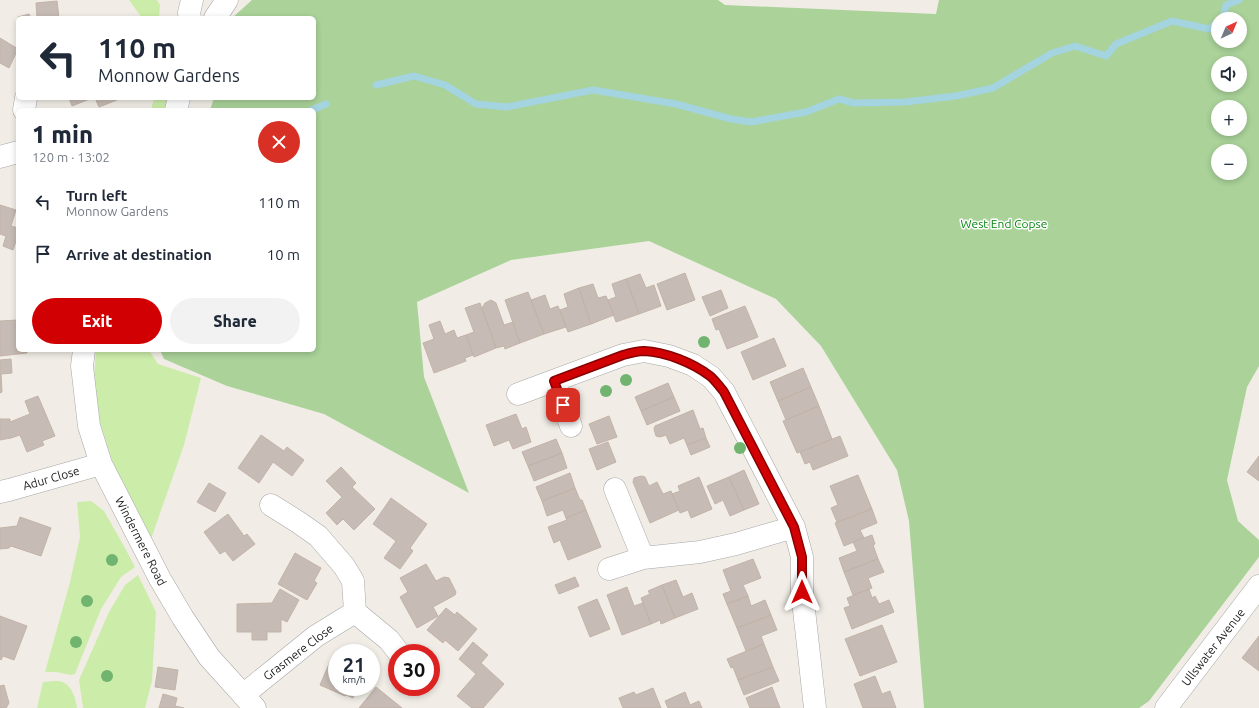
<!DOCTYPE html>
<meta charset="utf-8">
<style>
:root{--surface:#fff;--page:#f2f2f3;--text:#1f2937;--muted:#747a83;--accent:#d00003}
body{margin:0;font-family:Ubuntu,sans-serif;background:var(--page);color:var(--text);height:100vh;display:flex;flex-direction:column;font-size:15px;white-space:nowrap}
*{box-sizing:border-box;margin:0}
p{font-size:13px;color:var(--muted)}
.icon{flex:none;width:22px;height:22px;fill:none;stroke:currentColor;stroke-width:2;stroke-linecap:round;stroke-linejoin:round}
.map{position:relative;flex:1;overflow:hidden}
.sheet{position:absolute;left:16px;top:108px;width:300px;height:244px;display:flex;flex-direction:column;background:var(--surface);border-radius:6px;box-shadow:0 2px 6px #0003}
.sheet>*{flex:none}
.hud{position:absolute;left:16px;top:16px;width:300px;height:84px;border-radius:6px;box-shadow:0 2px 6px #0003;background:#fff;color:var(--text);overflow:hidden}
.needle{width:26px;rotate:44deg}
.buttons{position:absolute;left:1211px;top:12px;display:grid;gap:8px}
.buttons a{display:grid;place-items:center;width:36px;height:36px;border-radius:50%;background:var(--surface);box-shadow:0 2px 6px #0003;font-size:20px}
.speed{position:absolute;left:328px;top:644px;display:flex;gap:8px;font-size:20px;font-weight:700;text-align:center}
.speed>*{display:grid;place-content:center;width:52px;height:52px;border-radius:50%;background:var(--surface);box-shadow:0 2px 6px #0003;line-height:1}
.speed small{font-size:10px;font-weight:400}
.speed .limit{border:6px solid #d22;background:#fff;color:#111}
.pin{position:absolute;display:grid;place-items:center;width:34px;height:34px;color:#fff;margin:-17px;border-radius:8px;box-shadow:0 2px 6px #0006}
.me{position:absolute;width:44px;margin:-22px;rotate:0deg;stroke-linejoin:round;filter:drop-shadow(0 0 3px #0008)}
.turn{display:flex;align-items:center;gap:14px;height:84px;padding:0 16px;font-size:18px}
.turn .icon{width:52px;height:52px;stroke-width:2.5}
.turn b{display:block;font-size:28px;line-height:34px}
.round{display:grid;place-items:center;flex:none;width:42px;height:42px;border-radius:21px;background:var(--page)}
.headline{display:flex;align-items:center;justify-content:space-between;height:68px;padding:0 16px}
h1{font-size:24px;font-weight:800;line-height:30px}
.cta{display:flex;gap:8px;margin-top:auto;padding:8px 16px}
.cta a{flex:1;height:46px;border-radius:24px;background:var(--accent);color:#fff;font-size:16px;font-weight:800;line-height:46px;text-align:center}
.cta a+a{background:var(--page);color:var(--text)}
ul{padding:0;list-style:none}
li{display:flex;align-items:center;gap:12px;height:52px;padding:0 16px}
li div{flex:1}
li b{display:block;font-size:15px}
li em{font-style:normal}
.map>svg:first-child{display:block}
.grass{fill:#ccedaa}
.forest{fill:#aad299;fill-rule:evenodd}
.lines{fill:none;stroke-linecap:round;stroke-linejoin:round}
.stream{stroke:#a4d4e0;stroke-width:7}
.building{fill:#c6bcb5;stroke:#c3b3a7}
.minor-casing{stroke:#a7a7a7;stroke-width:23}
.minor{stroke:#fff;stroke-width:22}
.tree{fill:#70b470}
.route-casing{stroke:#870002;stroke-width:10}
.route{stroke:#d00003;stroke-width:7}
.labels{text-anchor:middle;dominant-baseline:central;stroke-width:3;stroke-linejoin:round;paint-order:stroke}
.park-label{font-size:12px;fill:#06850f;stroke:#fff}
.street-label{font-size:12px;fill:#202020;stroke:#fff}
</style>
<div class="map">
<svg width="1259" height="708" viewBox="0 0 1259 708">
<rect width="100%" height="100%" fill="#f1ede6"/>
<!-- grass -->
<path class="grass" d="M129,0H157L160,5L159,18H142Z
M154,98H167L166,110H151Z
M96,350H149L158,364L201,378L184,445L151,539L113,463L100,422L94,377Z
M91,501L104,511L125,548L135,567L121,577L101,609L75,674L71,675L56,672H45L70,582L80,537L77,502Z
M138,575L156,612L152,681L145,708H83L79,680L109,612L125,585Z
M56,681C58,681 61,681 63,682C72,686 76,699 77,708H37L43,682Z"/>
<!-- forest -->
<path class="forest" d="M252,0H718L725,5L936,14L939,0H1259V366L1247,387L1227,480L1238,521L1259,540V557L1149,701L1139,708H924L909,521L897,470L821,346L776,299L649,241L511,260L417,302L424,377L469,493L324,414L227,386L164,359L160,350H314V110H210L214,98H314V18H232ZM1218,19H1240V41H1218ZM1218,63H1240V85H1218ZM1218,107H1240V129H1218ZM1218,151H1240V173H1218Z"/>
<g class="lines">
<!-- stream -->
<path class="stream" d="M1223,19L1226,5L1239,0
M376,85L414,76L445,85L476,104L507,107L593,90L676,104L731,119L751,122L806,112L839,99L854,103L905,102L956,96L993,88L1052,53L1075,46L1106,56L1116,44L1172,21L1209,29L1218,22
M312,110L326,104"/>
</g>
<!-- building -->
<path class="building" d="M57,1L59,18H37L36,3Z
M29,14L31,18H19L18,17Z
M0,38L18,49L9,68L0,63Z
M69,98H92L72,106Z
M95,98H116L117,100L99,107Z
M0,205L16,210L11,226L18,228V235L13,250L3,246L6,236L0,234Z
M685,273L695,300L667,310L657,284Z
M640,274L646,288L654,285L661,306L639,314L626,279Z
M626,279L639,314L616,322L608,300L616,297L612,284Z
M593,284L598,298L606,296L614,315L591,324L579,288Z
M579,288L591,324L568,332L560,310L568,307L564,294Z
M721,290L728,308L710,316L702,297Z
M528,292L544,334L520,343L505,300Z
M545,295L550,309L558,306L566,327L544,334L531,300Z
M491,300L496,303L504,325L513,322L520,343L505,349L504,346L496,348L482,308L485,303Z
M480,303L496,348L474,357L466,335L474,332L465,308Z
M745,306L758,337L727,349L719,329L716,330L712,319Z
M18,320V350H27V353L0,356V321Z
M440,321L445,334L454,330L457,338L466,335L473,355L465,358L466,361L434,373L423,343L434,339L429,325Z
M774,338L786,366L753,380L741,352Z
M11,359L12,373L1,374L2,392L0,393V360Z
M803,368L811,387L778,401L770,382Z
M668,383L674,397L641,411L635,397Z
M811,387L819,406L786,420L778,401Z
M38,396L55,436L42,441L44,445L27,452L20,435L11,438L0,440V419H10V422L30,414L25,401Z
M674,397L680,411L647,425L641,411Z
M819,406L832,439L797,453L783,421Z
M693,410L700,429L703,428L706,438L687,445L684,438L670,444L666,435L660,437L656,436L654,429L655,426Z
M516,414L522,429L526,427L531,442L513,449L509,440L494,446L486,425Z
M609,416L617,437L597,444L589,424Z
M261,435L284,451L287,447L304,460L292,476L273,462L259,483L238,468Z
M840,436L848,456L813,470L810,462L805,464L800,452Z
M706,438L710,447L691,455L687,445Z
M556,439L562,453L528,466L522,452Z
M608,442L616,462L597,470L589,449Z
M562,453L567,468L534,481L528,466Z
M1259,456V481L1247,472Z
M341,467L356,483L352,487L375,509L354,530L343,519L337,525L326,513L342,497L326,481Z
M744,470L759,504L744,510L729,477Z
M570,473L575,488L542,501L536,487Z
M858,475L872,509L837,522L831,508L838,505L830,486Z
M641,476L645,477L649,486L657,482L663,494L671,491L679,510L650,523L633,482L634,478Z
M699,477L712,509L691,518L688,510L680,513L672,494L680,491L678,486Z
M729,477L744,510L730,516L723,500L715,504L707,486Z
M209,483L226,493L215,512L197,502Z
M575,488L580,500H582L586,510L566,518L563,510L547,516L542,501Z
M391,498L427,524L410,548L413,551L400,569L384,558L396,541L373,524Z
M872,509L877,523L860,530L864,538L844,546L835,523Z
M586,510L601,547L568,560L560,540L554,543L548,527L567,520L566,518Z
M228,514L244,536L247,534L255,544L233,561L225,551L220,554L204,532Z
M20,517L51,528L41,556L11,546L9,548L0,549V528L17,526Z
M872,535L875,544L873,545L878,559L844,572L839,558L857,551L853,542Z
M295,553L321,568L314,581L317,583L307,600L278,584Z
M753,559L761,578L743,585L748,596L727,604L723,594L731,591L723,570Z
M878,559L884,572L868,578L872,588L853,595L844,572Z
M426,564L436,581L444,577L449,578L456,592L455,595L433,607L438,616L417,628L400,597L408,592L400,578Z
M575,577L579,586L559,594L555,585Z
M676,580L683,597L692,593L698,609L675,618L662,585Z
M662,585L675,618L661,624L660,620L651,624L641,598L650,594L648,591Z
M627,587L634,606L643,603L651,624L622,635L607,595Z
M280,589L299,600L287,622L281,619V632H267V640H252V632H237V604L272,603Z
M869,589L872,598L875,596L879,604L889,600L894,612L852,629L844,608L850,606L847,598Z
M748,596L751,606L765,600L771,615L737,628L727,604Z
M597,599L610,629L590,637L578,607Z
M446,608L455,615L457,612L477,629L458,651L445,640L443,643L427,630Z
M771,615L777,630L761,636L764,644L746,651L737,628Z
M0,616L27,626L14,660L3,656L1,660L0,659Z
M882,625L897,662L860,676L845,639Z
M1259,636V671L1242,658Z
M473,642L488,655L481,663L504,684L483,708H472L457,696L476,674L459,659Z
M764,644L773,667L738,680L733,667L731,668L727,659Z
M332,657L337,660V687H358L353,698L346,695L345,696L320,685Z
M158,667L178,670L175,690L155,687Z
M773,667L779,681L744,695L738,680Z
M875,676L882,694L890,691L896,708H863L854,684Z
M4,685L9,703L6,708H0V686Z
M376,687L402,708H359Z
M772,687L780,708H750L746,698Z
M653,688L661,708H623L619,698L634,692L636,695Z
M685,692L690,705L699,701L702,708H668L665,701Z
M163,694L177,698L175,706L184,708H159Z"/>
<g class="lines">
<defs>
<path id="minor" d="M190,18L189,13L192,0
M215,18L227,0
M24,110L26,98
M176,110L179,98
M0,157L18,152
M84,350L82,366L89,426L101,464L160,579L183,618L209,657L255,708
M554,381L571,426
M518,394L623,355L644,351L669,356L693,365L711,377L724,392L794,527L802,557V592L815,708
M615,489L643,558L700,552L736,544L794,527
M0,492L9,490L101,464
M271,505L298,522L318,536L344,566L353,581L355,612L389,640L399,653
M609,569L643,558
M243,695L316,636L355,612
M1166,708L1259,586"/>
</defs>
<!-- minor casing -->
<use href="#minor" class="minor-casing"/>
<!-- minor -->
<use href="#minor" class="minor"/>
</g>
<!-- trees -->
<g class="tree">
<circle cx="704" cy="342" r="6"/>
<circle cx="626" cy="380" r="6"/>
<circle cx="606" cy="391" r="6"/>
<circle cx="740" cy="448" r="6"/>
<circle cx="112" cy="560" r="6"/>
<circle cx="87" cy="601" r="6"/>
<circle cx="76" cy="642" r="6"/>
<circle cx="107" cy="676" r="6"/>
</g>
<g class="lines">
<defs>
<path id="route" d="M563,405L554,381L623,355C630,353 637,351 644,351C666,352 693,363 710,376C715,380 720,387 724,392L794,527L802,557V592"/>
</defs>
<!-- route casing -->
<use href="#route" class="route-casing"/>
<!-- route -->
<use href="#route" class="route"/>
</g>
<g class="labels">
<!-- park labels -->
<g class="park-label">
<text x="1004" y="223">West End Copse</text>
</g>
<!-- street labels -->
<g class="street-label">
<text transform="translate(51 478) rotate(-16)">Adur Close</text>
<text transform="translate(141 541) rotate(63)">Windermere Road</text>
<text transform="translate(1213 647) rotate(-52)">Ullswater Avenue</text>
<text transform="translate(298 652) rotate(-37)">Grasmere Close</text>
</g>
</g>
</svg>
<div class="buttons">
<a><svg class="needle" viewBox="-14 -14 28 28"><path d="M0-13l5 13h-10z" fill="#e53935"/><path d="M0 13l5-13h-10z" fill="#747a83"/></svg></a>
<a><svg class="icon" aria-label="sound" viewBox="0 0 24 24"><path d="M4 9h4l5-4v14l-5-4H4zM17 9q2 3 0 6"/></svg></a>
<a>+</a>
<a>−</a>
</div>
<div class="speed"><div>21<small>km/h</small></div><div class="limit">30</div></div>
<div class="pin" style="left:563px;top:405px;background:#d93025"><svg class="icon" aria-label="arrive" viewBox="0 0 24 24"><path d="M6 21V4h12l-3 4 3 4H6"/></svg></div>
<svg class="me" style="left:802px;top:592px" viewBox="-20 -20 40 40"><path d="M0-17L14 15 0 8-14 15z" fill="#d00003" stroke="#fff" stroke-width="4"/></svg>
<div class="hud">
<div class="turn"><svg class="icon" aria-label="left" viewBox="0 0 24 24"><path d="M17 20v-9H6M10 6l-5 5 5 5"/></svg><div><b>110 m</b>Monnow Gardens</div></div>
</div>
<section class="sheet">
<div class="headline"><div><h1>1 min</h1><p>120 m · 13:02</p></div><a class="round" style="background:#d93025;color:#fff"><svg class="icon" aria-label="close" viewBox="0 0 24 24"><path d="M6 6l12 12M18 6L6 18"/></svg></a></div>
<ul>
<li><svg class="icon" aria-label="left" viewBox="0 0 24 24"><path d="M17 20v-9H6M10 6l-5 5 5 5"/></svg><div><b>Turn left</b><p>Monnow Gardens</p></div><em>110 m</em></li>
<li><svg class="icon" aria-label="arrive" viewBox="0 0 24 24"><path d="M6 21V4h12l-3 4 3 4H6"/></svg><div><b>Arrive at destination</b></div><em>10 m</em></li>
</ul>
<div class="cta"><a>Exit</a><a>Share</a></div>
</section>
</div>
